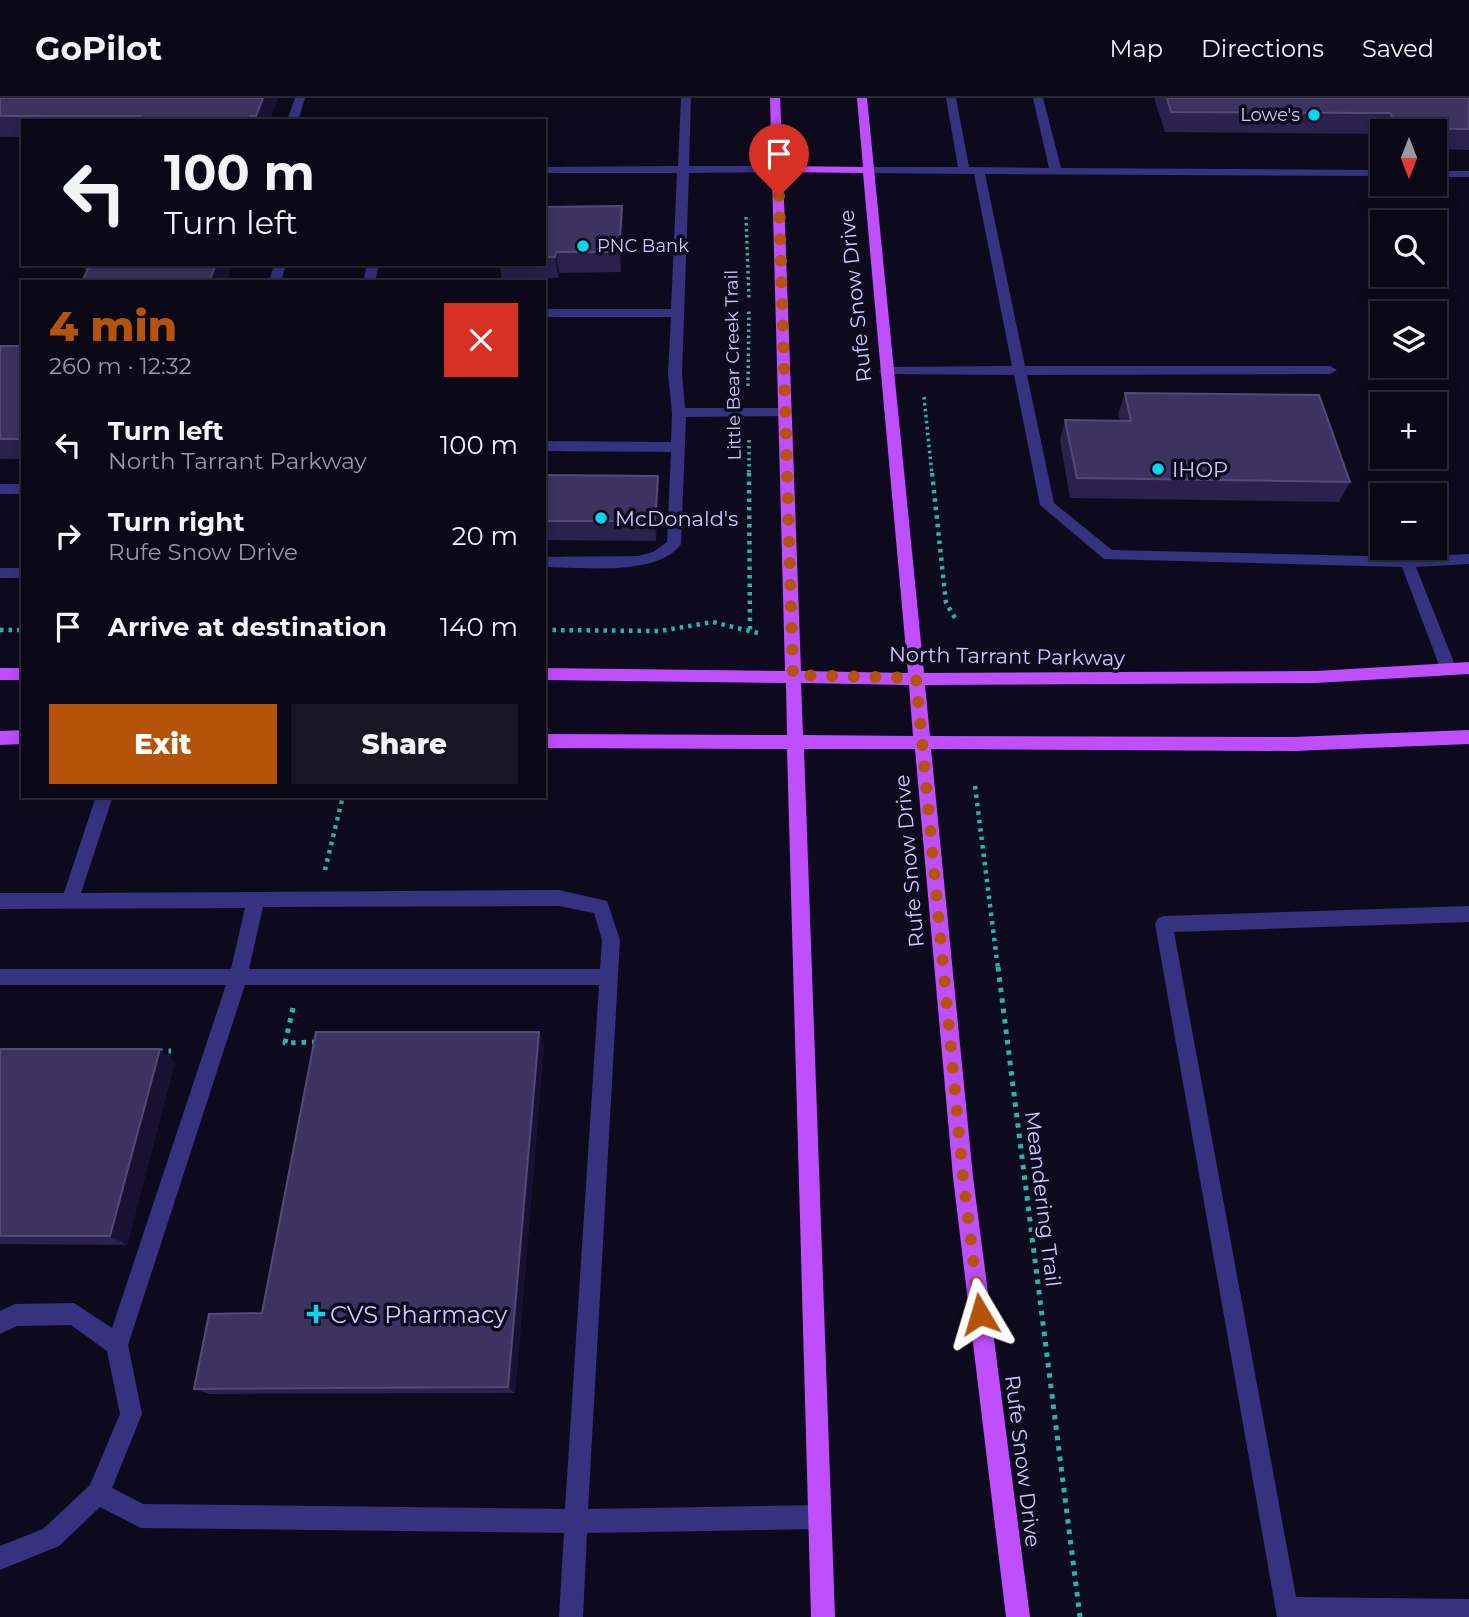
<!DOCTYPE html>
<meta charset="utf-8">
<style>
:root{--surface:#0a0816;--page:#181623;--text:#f1f3f6;--muted:#999aa1;--line:#2a2935;--accent:#b45309}
body{margin:0;font-family:Montserrat,sans-serif;background:var(--page);color:var(--text);height:100vh;display:flex;flex-direction:column;font-size:26px;white-space:nowrap}
*{box-sizing:border-box;margin:0}
p{font-size:23px;color:var(--muted)}
.icon{flex:none;width:38px;height:38px;fill:none;stroke:currentColor;stroke-width:2;stroke-linecap:round;stroke-linejoin:round}
.map{position:relative;flex:1;overflow:hidden}
.sheet{position:absolute;left:21px;top:182px;width:525px;height:518px;display:flex;flex-direction:column;background:var(--surface);border-radius:0px;box-shadow:0 4px 18px #0003,0 0 0 2px var(--line)}
.sheet>*{flex:none}
.guide{position:absolute;left:21px;top:21px;width:525px;height:147px;border-radius:0px;box-shadow:0 4px 18px #0003,0 0 0 2px var(--line);background:#0a0816;color:var(--text);overflow:hidden}
.needle{width:46px;rotate:180deg}
.fabs{position:absolute;left:1370px;top:21px;display:grid;gap:14px}
.fabs a{display:grid;place-items:center;width:77px;height:77px;border-radius:0px;background:var(--surface);box-shadow:0 4px 18px #0003,0 0 0 2px var(--line);font-size:35px}
.pin{position:absolute;display:grid;place-items:center;width:60px;height:60px;color:#fff;margin:-72px -30px;border-radius:50% 50% 50% 0;rotate:-45deg;box-shadow:0 0 7px #0007}
.pin .icon{rotate:45deg}
.me{position:absolute;width:77px;margin:-38px;rotate:353deg;stroke-linejoin:round;filter:drop-shadow(0 0 5px #0008)}
.turn{display:flex;align-items:center;gap:24px;height:147px;padding:0 28px;font-size:32px}
.turn .icon{width:91px;height:91px;stroke-width:2.5}
.turn b{display:block;font-size:49px;line-height:60px}
.round{display:grid;place-items:center;flex:none;width:74px;height:74px;border-radius:0px;background:var(--page)}
.head{display:flex;align-items:center;justify-content:space-between;height:119px;padding:0 28px}
h1{font-size:42px;font-weight:800;line-height:52px;color:var(--accent)}
.button{display:flex;gap:14px;margin-top:auto;padding:14px 28px}
.button a{flex:1;height:80px;border-radius:0px;background:var(--accent);color:#fff;font-size:28px;font-weight:800;line-height:80px;text-align:center}
.button a+a{background:var(--page);color:var(--text)}
ul{padding:0;list-style:none}
li{display:flex;align-items:center;gap:21px;height:91px;padding:0 28px}
li div{flex:1}
li b{display:block;font-size:26px}
li em{font-style:normal}
header{display:flex;align-items:center;gap:42px;box-sizing:border-box;height:98px;padding:0 35px;background:var(--surface);border-bottom:2px solid var(--line)}
header strong{font-size:33px}
nav{display:flex;gap:38px;margin-inline-start:auto;font-size:24px}
.map>svg:first-child{display:block}
.lines{fill:none;stroke-linecap:round;stroke-linejoin:round}
.path-far2{stroke:#26b4ad;stroke-width:3.5;stroke-dasharray:2.5 3.5;stroke-linecap:butt}
.path-far1{stroke:#26b4ad;stroke-width:4.5;stroke-dasharray:3.5 5;stroke-linecap:butt}
.path{stroke:#26b4ad;stroke-width:5;stroke-dasharray:4.5 6;stroke-linecap:butt}
.minor{fill:#363280;fill-rule:evenodd}
.major{fill:#bf4eff;fill-rule:evenodd}
.wall{fill:#2a214d}
.shaded-wall{fill:#181132}
.building{fill:#3c3360;stroke:#534a79;stroke-width:2}
.route{stroke:#b45309;stroke-width:12;stroke-dasharray:0 21.6}
.poi-dot{fill:#00d7f2;stroke:#0e0a1e;stroke-width:2.5}
.labels{text-anchor:middle;dominant-baseline:central;stroke-width:7;stroke-linejoin:round;paint-order:stroke}
.far-poi-label{font-size:18px;fill:#cec7ff;stroke:#0e0a1e;text-anchor:end}
.far-street-label{font-size:18px;fill:#cec7ff;stroke:#0e0a1e}
.street-label{font-size:21px;fill:#cec7ff;stroke:#0e0a1e}
.poi-label{font-size:21px;fill:#cec7ff;stroke:#0e0a1e;text-anchor:start}
.near-poi-label{font-size:24px;fill:#cec7ff;stroke:#0e0a1e;text-anchor:start}
</style>
<header>
<strong>GoPilot</strong>
<nav><a>Map</a><a>Directions</a><a>Saved</a></nav>
</header>
<div class="map">
<svg width="1469" height="1519" viewBox="0 0 1469 1519">
<rect width="100%" height="100%" fill="#0e0a1e"/>
<g class="lines">
<!-- path-far2 -->
<path class="path-far2" d="M746,119L749,201
M748,288L749,210
M924,299L932,377
M749,342V377"/>
<!-- path-far1 -->
<path class="path-far1" d="M749,375L750,534
M932,375L946,505L957,523
M0,532H23
M544,532L660,533L713,524L758,535
M975,688L998,871
M325,772L343,698"/>
<!-- path -->
<path class="path" d="M998,869L1080,1519
M293,910L285,945L318,944
M158,953H171"/>
<!-- minor -->
<path class="minor" d="M295,0H305L298,23H287Z
M681,0H691L689,68H778L784,71L778,74L689,75L682,275L685,310H785L792,314L785,318L686,319L681,446C658,479 581,469 544,469V459L638,458L653,454L667,444L671,354L544,353V343L671,344L672,315L668,275L671,219H544V211H671L677,75H544V69L678,68Z
M946,0H956L969,69L1049,70L1033,0H1043L1061,70L1382,72V78L985,76L1025,268H1330L1337,272L1330,276L1027,277L1054,405L1112,452L1407,459L1469,456V466L1416,469L1457,572L1455,576H1443L1441,572L1402,469L1104,461L1040,407L1014,277L881,276L879,273L886,269L1012,268L974,76L867,75L861,72L867,69H958Z
M1435,73H1469V79H1435Z
M274,166H286L281,184H269Z
M367,166H379L375,184H363Z
M0,386H23V396H0Z
M0,470H23V480H0Z
M96,698H113L81,795L559,792L607,803L620,842L588,1411L819,1407L827,1411L831,1419L827,1427L819,1431L587,1435L583,1519H559L564,1435L141,1430L100,1409L59,1448L0,1472V1448L43,1431L90,1387L120,1316L107,1253L71,1227L17,1228L0,1236V1213L15,1206L74,1205L112,1230L226,887H0V871H231L245,810L0,811V795H64ZM559,808L594,815L602,842L600,871H249L263,809ZM245,887H599L565,1411L143,1406L112,1390L142,1316L128,1247Z
M1469,808V824L1174,834L1296,1499L1469,1501V1519H1277L1155,826L1158,820L1164,818Z"/>
<!-- major -->
<path class="major" d="M770,0H780L783,68L863,69L857,0H867L924,575L1316,573L1469,564V576L1316,585L925,587L930,638L1293,639L1469,632V646L1293,653L931,651L973,1079L1030,1519H1006L953,1079L915,651H804L835,1519H811L787,651L544,650V636L787,637L786,585L544,582V570L785,573ZM783,74L863,75L908,575L801,573ZM801,585L909,587L913,638L803,637Z
M0,570H23V582H0Z
M23,632V646L0,647V633Z"/>
</g>
<!-- wall -->
<path class="wall" d="M0,0H278L269,23H23V39H0Z
M1154,0H1469V52L1435,51V33H1382V40L1381,36L1165,34Z
M622,108L623,129L621,174L559,175L558,180H502L499,166H544V109Z
M82,166H232L226,184L85,172Z
M0,248H23V361H0Z
M1125,295L1350,384L1339,404L1070,400L1060,342L1065,322H1120L1118,316Z
M544,377L658,378L659,398L656,443L544,442Z
M539,934L544,947L515,1295L209,1296L194,1291L262,1215Z
M0,951H160L175,964L127,1147L0,1146Z"/>
<!-- shaded-wall -->
<path class="shaded-wall" d="M263,0H278L269,23H257L256,18Z
M622,108L623,129L621,174L619,154Z
M556,154L559,175L558,180L555,159Z
M216,166H232L226,184H209Z
M658,378L659,398L656,443L655,423Z
M539,934L544,947L515,1295L508,1289Z
M160,951L175,964L127,1147L110,1138Z"/>
<!-- building -->
<path class="building" d="M0,0H263L256,18H250L249,23H138L140,18H0Z
M1167,0H1469V31L1398,30L1390,15L1171,14Z
M622,108L619,154H556L555,159H544V109Z
M90,166H216L209,184H82Z
M0,248H23V341H0Z
M1125,295L1319,297L1350,384L1077,380L1065,322L1131,323Z
M544,377L658,378L655,423H544Z
M316,934H539L508,1289L194,1291L209,1216L262,1215Z
M0,951H160L110,1138H0Z"/>
<g class="lines">
<!-- route -->
<path class="route" d="M779,98L793,577L916,580L963,1079L980,1216"/>
</g>
<!-- markers -->
<g class="poi-dot">
<circle cx="1314" cy="17" r="7"/>
<circle cx="583" cy="148" r="7"/>
<circle cx="1158" cy="371" r="7"/>
<circle cx="601" cy="420" r="7"/>
<path d="M312.5 1205.5h7v7h7v7h-7v7h-7v-7h-7v-7h7z"/>
</g>
<g class="labels">
<!-- far-poi labels -->
<g class="far-poi-label">
<text x="1300" y="17">Lowe's</text>
<text x="597" y="148" text-anchor="start">PNC Bank</text>
</g>
<!-- far-street labels -->
<g class="far-street-label">
<text transform="translate(733 267) rotate(-91)">Little Bear Creek Trail</text>
</g>
<!-- street labels -->
<g class="street-label">
<text transform="translate(855 198) rotate(-96)">Rufe Snow Drive</text>
<text transform="translate(1007 558) rotate(1)">North Tarrant Parkway</text>
<text transform="translate(909 763) rotate(-95)">Rufe Snow Drive</text>
<text transform="translate(1043 1101) rotate(83)">Meandering Trail</text>
<text transform="translate(1023 1363) rotate(83)">Rufe Snow Drive</text>
</g>
<!-- poi labels -->
<g class="poi-label">
<text x="1172" y="371">IHOP</text>
<text x="615" y="420">McDonald's</text>
</g>
<!-- near-poi labels -->
<g class="near-poi-label">
<text x="330" y="1216">CVS Pharmacy</text>
</g>
</g>
</svg>
<div class="fabs">
<a><svg class="needle" viewBox="-14 -14 28 28"><path d="M0-13l5 13h-10z" fill="#e53935"/><path d="M0 13l5-13h-10z" fill="#999aa1"/></svg></a>
<a><svg class="icon" aria-label="search" viewBox="0 0 24 24"><circle cx="10" cy="10" r="6"/><path d="M15 15l6 6"/></svg></a>
<a><svg class="icon" aria-label="layers" viewBox="0 0 24 24"><path d="M12 4l9 5-9 5-9-5zM3 14l9 5 9-5"/></svg></a>
<a>+</a>
<a>−</a>
</div>
<div class="pin" style="left:779px;top:98px;background:#d93025"><svg class="icon" aria-label="arrive" viewBox="0 0 24 24"><path d="M6 21V4h12l-3 4 3 4H6"/></svg></div>
<svg class="me" style="left:980px;top:1216px" viewBox="-20 -20 40 40"><path d="M0-17L14 15 0 8-14 15z" fill="#b45309" stroke="#fff" stroke-width="4"/></svg>
<div class="guide">
<div class="turn"><svg class="icon" aria-label="left" viewBox="0 0 24 24"><path d="M17 20v-9H6M10 6l-5 5 5 5"/></svg><div><b>100 m</b>Turn left</div></div>
</div>
<section class="sheet">
<div class="head"><div><h1>4 min</h1><p>260 m · 12:32</p></div><a class="round" style="background:#d93025;color:#fff"><svg class="icon" aria-label="close" viewBox="0 0 24 24"><path d="M6 6l12 12M18 6L6 18"/></svg></a></div>
<ul>
<li><svg class="icon" aria-label="left" viewBox="0 0 24 24"><path d="M17 20v-9H6M10 6l-5 5 5 5"/></svg><div><b>Turn left</b><p>North Tarrant Parkway</p></div><em>100 m</em></li>
<li><svg class="icon" aria-label="right" viewBox="0 0 24 24"><path d="M7 20v-9h11M14 6l5 5-5 5"/></svg><div><b>Turn right</b><p>Rufe Snow Drive</p></div><em>20 m</em></li>
<li><svg class="icon" aria-label="arrive" viewBox="0 0 24 24"><path d="M6 21V4h12l-3 4 3 4H6"/></svg><div><b>Arrive at destination</b></div><em>140 m</em></li>
</ul>
<div class="button"><a>Exit</a><a>Share</a></div>
</section>
</div>
